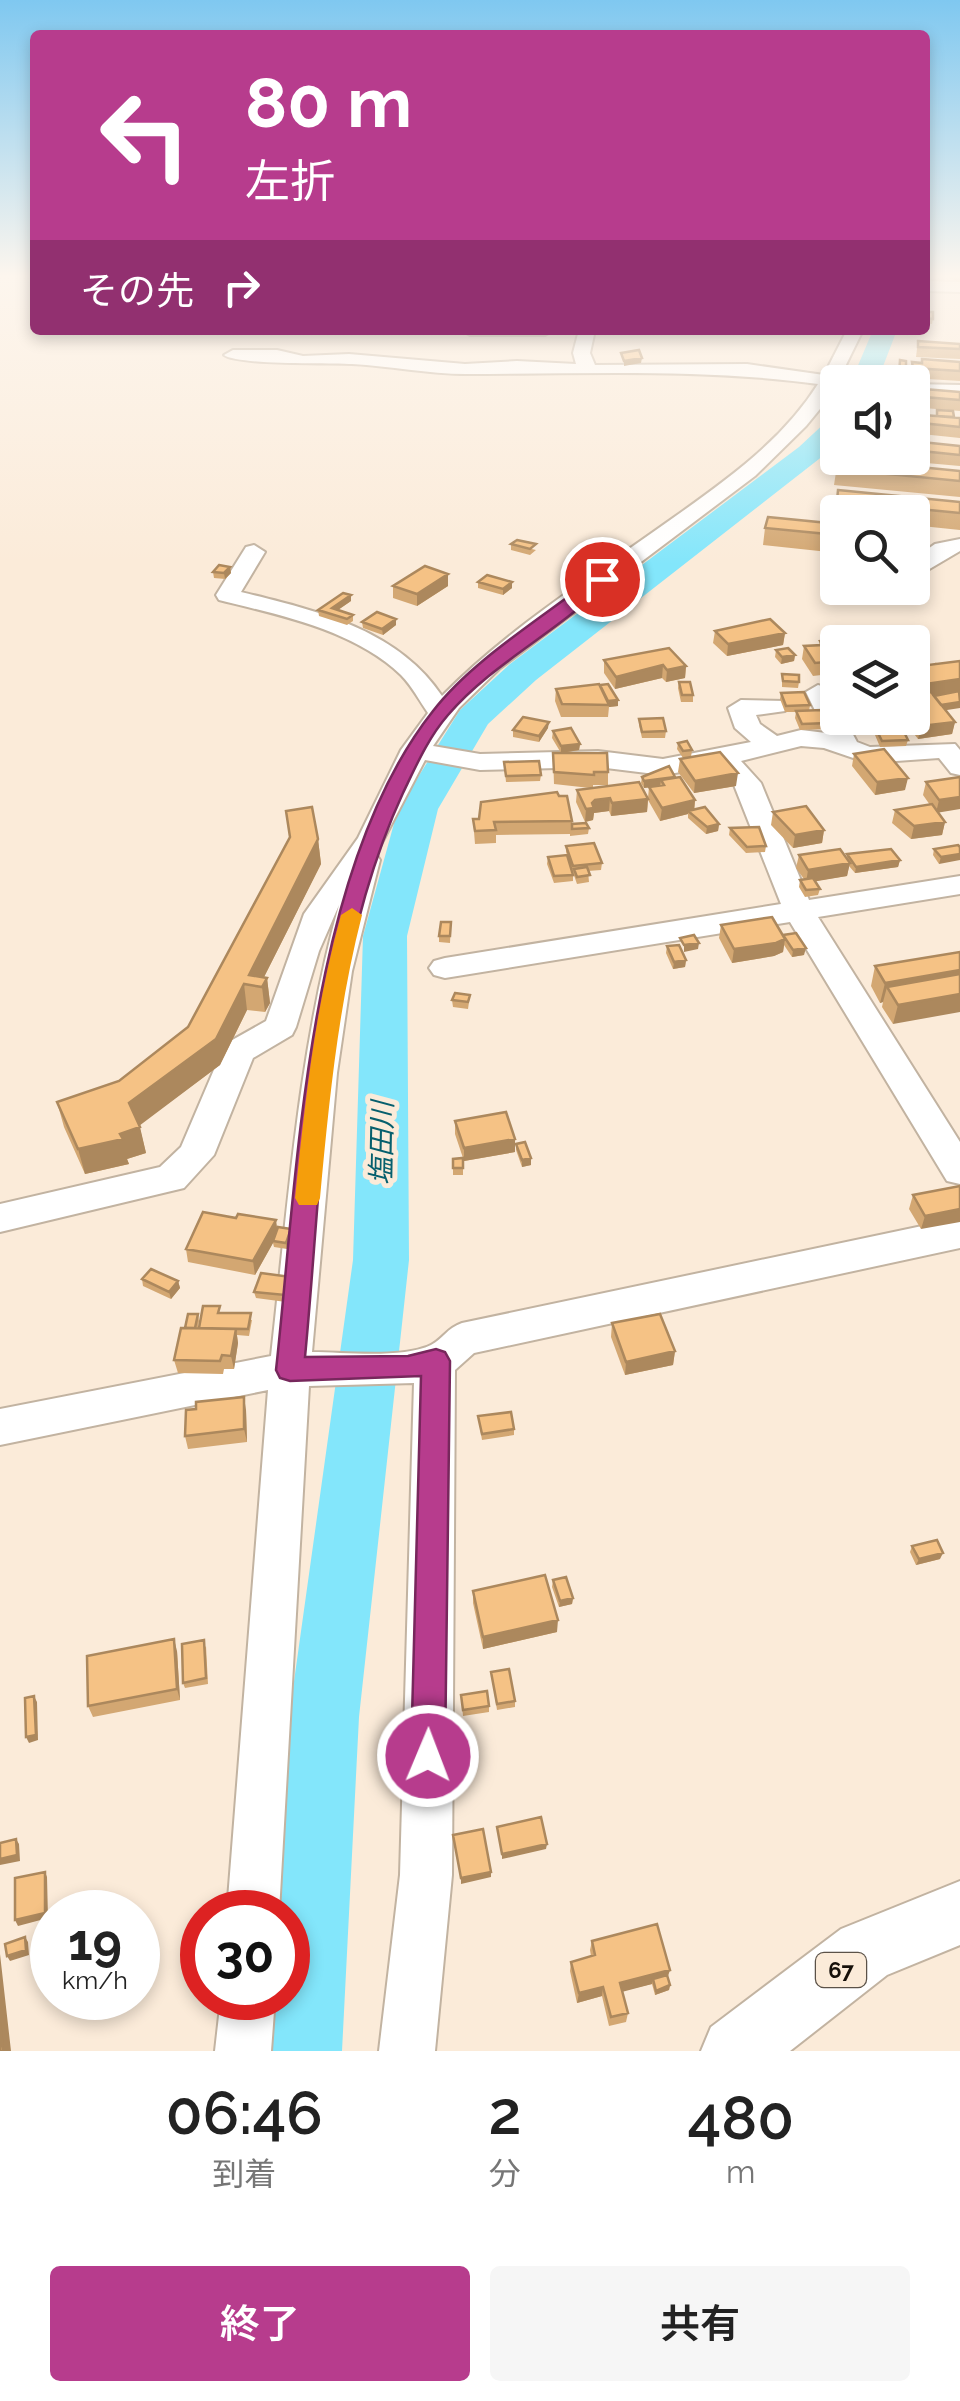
<!DOCTYPE html>
<html lang="ja">
<meta charset="utf-8">
<style>
:root{--surface:#fff;--page:#f6f6f6;--text:#222;--muted:#767676;--accent:#b73c8d}
body{margin:0;font-family:Raleway,"Noto Sans JP",sans-serif;background:var(--page);color:var(--text);height:100vh;display:flex;flex-direction:column;font-size:38px;white-space:nowrap}
*{box-sizing:border-box;margin:0}
p{font-size:32px;color:var(--muted)}
.icon{flex:none;width:55px;height:55px;fill:none;stroke:currentColor;stroke-width:2;stroke-linecap:round;stroke-linejoin:round}
.map{position:relative;height:2051px;overflow:hidden}
.side{display:flex;flex-direction:column;background:var(--surface);flex:1}
.side>*{flex:none}
.top-card{position:absolute;left:30px;top:30px;width:900px;height:305px;border-radius:10px;box-shadow:0 5px 15px #0003;background:#b73c8d;color:#fff;overflow:hidden}
.controls{position:absolute;left:820px;top:365px;display:grid;gap:20px}
.controls a{display:grid;place-items:center;width:110px;height:110px;border-radius:10px;background:var(--surface);box-shadow:0 5px 15px #0003;font-size:50px}
.speed{position:absolute;left:30px;top:1890px;display:flex;gap:20px;font-size:50px;font-weight:700;text-align:center}
.speed>*{display:grid;place-content:center;width:130px;height:130px;border-radius:50%;background:var(--surface);box-shadow:0 5px 15px #0003;line-height:1}
.speed small{font-size:25px;font-weight:400}
.speed .limit{border:15px solid #d22;background:#fff;color:#111}
.pin{position:absolute;display:grid;place-items:center;width:85px;height:85px;color:#fff;margin:-42px;border:5px solid #fff;border-radius:50%;box-shadow:0 2px 10px #0007}
.me{position:absolute;width:110px;margin:-55px;rotate:1deg;stroke-linejoin:round;filter:drop-shadow(0 0 8px #0008)}
.turn{display:flex;align-items:center;gap:35px;height:210px;padding:0 50px;font-size:45px}
.turn .icon{width:130px;height:130px;stroke-width:2.5}
.turn b{display:block;font-size:70px;line-height:85px}
.then{display:flex;align-items:center;height:95px;padding:0 50px;background:#0003;gap:20px;font-size:38px}
.eta{display:flex;justify-content:space-evenly;align-items:center;height:170px;text-align:center}
.eta b{font-size:60px;font-weight:600;line-height:70px}
.cta{display:flex;gap:20px;margin-top:auto;padding:20px 50px}
.cta a{flex:1;height:115px;border-radius:10px;background:var(--accent);color:#fff;font-size:40px;font-weight:600;line-height:115px;text-align:center}
.cta a+a{background:var(--page);color:var(--text)}
.map>svg:first-child{display:block}
.lines{fill:none;stroke-linecap:round;stroke-linejoin:round}
.river{fill:#83e6fb;fill-rule:evenodd}
.minor-casing{stroke:#c2b3a1;stroke-width:4}
.major-casing{stroke:#c2b3a1;stroke-width:4}
.minor{fill:#fff;fill-rule:evenodd}
.major{fill:#fff;fill-rule:evenodd}
.wall{fill:#d3a772}
.shaded-wall{fill:#ac885d}
.building{fill:#f5c285;stroke:#ac885d;stroke-width:2.5}
.route{fill:#b73c8d;stroke:#77275c;stroke-width:2.5}
.slow{fill:#f59e0b}
.labels{text-anchor:middle;dominant-baseline:central;stroke-width:10;stroke-linejoin:round;paint-order:stroke}
.shield{fill:#fbebd9;stroke:#5b5248;stroke-width:2.5}
.shield-label{font-size:22px;font-weight:bold;fill:#16100a}
.water-label{font-size:28px;font-style:italic;fill:#065f6d;stroke:#fbebd9}
</style>
<div class="map">
<svg width="960" height="2051" viewBox="0 0 960 2051">
<rect width="100%" height="100%" fill="#fbebd9"/>
<g class="lines">
<!-- river -->
<path class="river" d="M873,330H897L877,382H851Z
M838,418V442L819,459L536,680L488,724L438,809L407,936L409,1260L359,1717L342,2051H260L265,1998H288V1912H272L289,1717L353,1260L363,936L398,809L460,710L510,664L799,447L828,420Z"/>
<defs>
<path id="minor" d="M925,281L960,282V292L925,291Z
M462,330H553L545,335H470Z
M579,330H595L590,353L595,365L747,364L824,375L847,330H863L840,377L847,382H838V387L806,426L755,476L499,669L459,708L433,746L480,754L598,751L663,759L751,742L735,728L728,708L741,700L785,701L789,706L785,711L756,715L760,724L777,736L801,730L826,733L806,692L818,685C833,688 838,703 838,718H844L857,742L870,747L955,744L960,750V775L951,773L939,758L868,763L824,748L801,746L741,761L761,783L809,900L960,876V894L818,917L960,1142V1184L947,1181L790,922L445,978L434,975L429,968L434,961L445,958L781,904L734,785L717,766L663,775L598,767L480,770L425,760L376,854L380,860L352,971L337,1073L312,1352C344,1352 402,1359 431,1345C443,1339 447,1328 462,1323L960,1218V1248L474,1353L455,1370L452,1875L435,2051H379L400,1875L414,1383L309,1386L279,1912H227L268,1390L0,1445V1409L271,1356C288,1205 298,1052 339,905L319,951L296,1027L292,1035L253,1058L214,1155L184,1188L0,1232V1204L160,1167L181,1147L222,1051L227,1043L266,1021L304,914L358,838L401,750L428,713C419,700 412,686 401,675C354,630 279,615 219,600L216,595L246,547L254,545L265,552L241,592C315,610 398,629 442,696C508,629 589,578 666,523C721,484 781,443 818,384C702,368 583,374 466,374C428,374 390,366 352,364C329,363 237,365 224,355L233,350H277L303,356L349,354L465,364L517,361L576,364L573,353Z
M912,384L960,385V395L912,394Z
M960,539V551L926,571H912V560L935,544Z
M221,1998H275L271,2051H215Z"/>
<path id="major" d="M960,1881V1945L887,1975L790,2051H701L711,2027L841,1929Z"/>
</defs>
<!-- minor casing -->
<use href="#minor" class="minor-casing"/>
<!-- major casing -->
<use href="#major" class="major-casing"/>
<!-- minor -->
<use href="#minor" class="minor"/>
<!-- major -->
<use href="#major" class="major"/>
</g>
<!-- wall -->
<path class="wall" d="M946,277H960V282Z
M925,312L933,319L932,324L925,323Z
M808,330H830L828,335L808,333Z
M918,341L960,344V359L916,357Z
M912,362H960V381L911,378L910,373Z
M912,388L960,392V411L912,407Z
M937,410L954,417L960,418V438L912,433V414L936,416Z
M912,441L960,446V466L870,458H912Z
M838,459L960,471V497L834,485Z
M838,490L960,502V530L912,525V512H838V518H834Z
M838,524V553L763,545L765,528Z
M511,544L536,550L530,555L511,550Z
M230,567L231,573L225,579L214,578L213,572Z
M448,574V586L417,606L393,598V586Z
M478,582L512,588L503,595L478,588Z
M351,601L338,610L353,615V621L347,625L319,616L318,610Z
M396,619V625L383,635L363,628L362,622Z
M715,631L785,633L783,645L727,656L713,643Z
M820,641L838,642V673L813,676L802,659L804,646L819,645Z
M776,650L795,655L794,661L781,664L775,657Z
M604,660L686,666L685,678L666,682L662,678L615,689L604,673Z
M936,662L946,710L955,722L952,734L918,739L902,718H912V667L935,664Z
M782,674L799,682L798,688L782,687Z
M679,682L693,695V702H681L678,688Z
M556,689L618,706L609,707L608,717H561L555,701Z
M781,693L810,705L809,711L828,723L827,729L800,730L795,718L796,712H785L780,699Z
M863,718H892L896,724L895,728L908,740L906,746L880,747L875,735L876,732H870Z
M639,719L666,731L665,738H642L639,725Z
M548,728L539,742L513,737V730Z
M553,731L580,744L579,750L561,753L552,738Z
M678,743L692,750L691,757L736,786L694,793L678,772L680,759L683,758L677,749Z
M553,753L608,772V785H593V787L648,798L649,787H651L644,788L641,783L642,777L675,778L695,800L694,810L719,824L718,831L706,834L688,818V814L660,821L648,800L647,812L611,816L609,811L594,813L593,820L585,822L576,802L577,790L590,788L554,784Z
M854,754L905,790L875,795L852,766Z
M504,762L541,775L540,781L506,782Z
M960,777L938,812L945,822L942,835L911,839L892,823L895,810L930,805L923,795L926,782Z
M773,812L824,830L822,843L793,848L771,825Z
M473,819L572,821V824L589,828L588,834L570,836V834L496,835V843L475,844Z
M730,828L766,846L765,852L746,853L729,835Z
M318,839L321,864L264,977L267,978L270,1003L265,1012L247,1010L220,1065L139,1125L146,1153L127,1159L129,1164L85,1174L64,1127L57,1102L119,1081L188,1027Z
M958,845L939,864L933,855L934,849Z
M566,846L602,863L601,870L588,871L589,882L577,884L566,852Z
M847,854L900,860L898,867L855,873L849,866L847,876L815,881L820,889L818,895L805,897L799,887L800,880L804,879L796,868L799,855L847,858Z
M548,857L573,875V881L554,883L547,864Z
M451,922L450,943L439,942V936Z
M721,925L783,935L804,955L792,957L784,945L783,952L774,956L732,963L719,938Z
M667,946L686,960L685,967L673,969L666,953Z
M960,952L893,1024L882,1007L883,1002L880,1003L871,986L875,966Z
M470,995L468,1009L453,1007L452,1000Z
M455,1121L515,1152L464,1161L455,1134Z
M516,1144L531,1165L522,1167L516,1150Z
M463,1158V1175H453V1159Z
M960,1186L921,1229L909,1209L913,1195Z
M277,1229H291L292,1236L287,1249L274,1247L273,1243L255,1275L188,1262L186,1249Z
M142,1279L178,1281L180,1288L171,1299L143,1286Z
M292,1283L286,1302L256,1298L254,1292Z
M221,1313L252,1320L249,1336L237,1335L238,1343L234,1369H224L223,1374L178,1373L174,1360L185,1328L198,1314L199,1321L198,1328Z
M612,1323L675,1351L673,1365L625,1375L611,1337Z
M246,1410L247,1442L188,1449L185,1436Z
M478,1416L514,1429V1435L482,1440Z
M912,1546L940,1559L916,1565L910,1552Z
M553,1580L573,1598L572,1604L559,1607L552,1587Z
M473,1591L557,1632L483,1649L473,1603Z
M206,1646L208,1684L185,1688L183,1683Z
M177,1651L180,1700L93,1717L88,1706Z
M491,1672L515,1701V1707L497,1710Z
M461,1695L489,1706V1712L463,1716Z
M592,1941L668,1978L670,1985L669,1990L655,1995L652,1984L622,1991L628,2013L626,2022L609,2026L602,1996L577,2003L570,1971L571,1962L591,1956L590,1950Z"/>
<!-- shaded-wall -->
<path class="shaded-wall" d="M642,358L641,363L624,366V361Z
M230,567L231,573L225,579L224,573Z
M448,574V586L417,606V594Z
M512,582V588L503,595V589Z
M351,595V601L332,614V608Z
M396,619V625L383,635L382,629Z
M785,633L783,645L727,656L728,644Z
M795,655L794,661L781,664L782,657Z
M663,665L662,678L615,689L616,677Z
M686,666L685,678L666,682L667,670Z
M960,679V696L915,703L919,685Z
M618,700V706L609,707L608,701Z
M960,702V708L934,712L935,706Z
M549,722L548,728L539,742V736Z
M955,722L952,734L918,739L921,726Z
M580,744L579,750L561,753V746Z
M738,773L736,786L694,793L695,781Z
M675,777L661,780L660,786L644,788V781Z
M908,778L905,790L875,795L877,782Z
M960,797V809L936,813L939,800Z
M610,798L609,811L594,813L593,820L585,822L586,809L595,800Z
M648,799L647,812L611,816L612,803Z
M695,800L694,813L688,811V814L660,821L662,808Z
M945,822L942,835L911,839L914,826Z
M719,824L718,831L706,834L707,827Z
M824,830L822,843L793,848L795,835Z
M318,839L321,864L259,987L249,975Z
M960,854V860L939,864L941,857Z
M900,860L898,867L855,873L856,867Z
M850,863L847,876L806,883L808,870Z
M785,939L783,952L774,956L732,963L734,949Z
M699,943L698,949L684,952V945Z
M806,948L804,955L792,957L793,950Z
M686,960L685,967L673,969L674,962Z
M960,970V989L887,987L883,1002L880,1003L885,983Z
M267,978L270,1003L265,1012L262,987Z
M244,984L247,1010L220,1065L135,1129L129,1103Z
M960,994V1012L893,1024L898,1005Z
M140,1127L146,1153L127,1159L129,1164L85,1174L78,1149Z
M515,1139V1152L464,1161V1148Z
M531,1158V1165L522,1167V1160Z
M960,1209V1222L921,1229L925,1216Z
M276,1220L278,1234L255,1275L253,1261Z
M291,1229L292,1236L287,1249L286,1243Z
M291,1277L292,1283L286,1302L285,1295Z
M178,1281L180,1288L171,1299L169,1292Z
M236,1329L238,1343L234,1369L231,1356Z
M675,1351L673,1365L625,1375L626,1362Z
M244,1397L246,1410L247,1442L244,1429Z
M943,1553L940,1559L916,1565L919,1559Z
M573,1598L572,1604L559,1607L560,1601Z
M558,1620L557,1632L483,1649V1637Z
M174,1639L177,1651L180,1700L177,1689Z
M34,1696L37,1702L38,1740L29,1743L26,1737Z
M16,1839L19,1844L20,1861L0,1865V1859Z
M547,1844L546,1849L502,1859V1854Z
M45,1872L47,1877L48,1918L18,1926L15,1920Z
M491,1872V1877L461,1884V1878Z
M25,1937L28,1942L29,1955L10,1961L7,1956Z
M0,1954L11,2051H3L0,2023Z
M670,1970L667,1979H653L652,1984L618,1993L620,1983Z
M670,1985L669,1990L655,1995L656,1991Z
M603,1987L602,1996L577,2003L579,1993Z"/>
<!-- building -->
<path class="building" d="M925,312H933V319L925,318Z
M918,341L960,344V349L918,347Z
M639,350L642,358L624,361L621,353Z
M922,359L960,362V371L913,368L912,362L922,363Z
M900,360L906,361V379L899,376Z
M912,388L960,392V400L912,396Z
M937,410L953,411L954,417L937,416Z
M912,414L960,418V427L912,422Z
M912,441L960,446V455L912,450Z
M838,459L960,471V481L836,469Z
M838,490L960,502V513L837,501Z
M768,517L838,524V535L765,528Z
M517,540L536,544L530,549L511,544Z
M219,565L230,567L224,573L213,572Z
M425,566L448,574L417,594L393,586Z
M487,575L512,582L503,589L478,582Z
M343,593L351,595L332,608L353,615L347,619L318,610Z
M377,612L396,619L382,629L362,622Z
M770,619L785,633L728,644L715,631Z
M842,639L844,642H838V661L815,663L804,646L822,645L820,641Z
M669,648L686,666L667,670L663,665L616,677L604,660Z
M788,648L795,655L782,657L776,650Z
M960,661V679L919,685L912,677V667Z
M782,674L799,675V682L783,681Z
M679,682H690L693,695H682Z
M599,684L609,705L562,704L556,689Z
M608,684L618,700L608,701L600,685Z
M959,691L960,702L941,705L934,696Z
M804,692L810,705L786,706L781,693Z
M931,692L955,722L921,726L912,715V695Z
M822,710L828,723L802,724L796,711Z
M523,717L549,722L539,736L513,730Z
M663,718L666,731L642,732L639,719Z
M867,718H892L896,724L871,726Z
M571,728L580,744L561,746L553,731Z
M902,728L908,740L882,741L876,729Z
M687,741L692,750L683,751L678,743Z
M884,749L908,778L877,782L854,754Z
M720,752L738,773L695,781L680,759Z
M553,753H607L608,772H594V775L554,772Z
M539,761L541,775L506,776L504,762Z
M669,766L675,777L644,781L642,777Z
M680,777L695,800L662,808L649,787L664,785L661,780Z
M960,777V797L939,800L926,782Z
M639,782L648,799L612,803L610,798L595,800L592,803L594,808L586,809L577,790Z
M557,792L559,796H567L572,821L494,822L496,830L475,831L473,819H479L481,802Z
M932,804L945,822L914,826L895,810Z
M806,806L824,830L795,835L773,812Z
M312,807L318,839L249,975L267,978L262,987L244,984L216,1039L129,1103L140,1127L120,1134L123,1139L78,1149L57,1102L119,1081L188,1027L290,837L286,811Z
M705,807L719,824L707,827L688,811Z
M586,823L589,828L572,829V824Z
M759,827L766,846L747,847L730,828Z
M594,843L602,863L573,866L566,846Z
M958,845L960,847V854L941,857L934,849Z
M840,849L850,863L808,870L799,855Z
M891,849L900,860L856,867L847,854Z
M567,855L573,875L554,876L548,857Z
M587,867L590,875L577,877L574,869Z
M813,878L820,889L806,890L800,880Z
M772,917L785,939L776,943L734,949L721,925Z
M441,922H451L450,936H439Z
M796,933L806,948L793,950L783,935Z
M694,935L699,943L684,945L680,938Z
M679,945L686,960L674,962L667,946Z
M960,952V970L885,983L875,966Z
M960,974V994L898,1005L887,987Z
M455,993L470,995L468,1002L452,1000Z
M506,1112L515,1139L464,1148L455,1121Z
M525,1142L531,1158L522,1160L516,1144Z
M463,1158V1168H453V1159Z
M960,1186V1209L925,1216L913,1195Z
M203,1212L236,1218L238,1214L276,1220L253,1261L186,1249Z
M278,1227L291,1229L286,1243L273,1241Z
M151,1269L178,1281L169,1292L142,1279Z
M261,1273L291,1277L285,1295L254,1292Z
M203,1306H220L218,1313H251L248,1329L199,1328Z
M188,1314H198L195,1328H185Z
M660,1314L675,1351L626,1362L612,1323Z
M181,1328L236,1329L231,1356L222,1355L220,1361L174,1360Z
M244,1397V1429L185,1436L186,1410L196,1409V1402Z
M511,1412L514,1429L482,1434L478,1416Z
M937,1540L943,1553L919,1559L912,1546Z
M545,1575L558,1620L483,1637L473,1591Z
M566,1577L573,1598L560,1601L553,1580Z
M174,1639L177,1689L88,1706L87,1656Z
M204,1640L206,1678L183,1683L182,1644Z
M509,1669L515,1701L497,1704L491,1672Z
M487,1691L489,1706L463,1710L461,1695Z
M34,1696L36,1735L26,1737L25,1698Z
M541,1817L547,1844L502,1854L497,1827Z
M483,1829L491,1872L461,1878L453,1835Z
M16,1839L17,1855L0,1859V1843Z
M45,1872V1913L15,1920V1878Z
M657,1924L670,1970L620,1983L628,2013L611,2017L603,1987L579,1993L571,1962L595,1955L592,1941Z
M25,1937L26,1950L7,1956L5,1944Z
M667,1975L670,1985L656,1991L653,1979Z
M0,2023L3,2051H0Z"/>
<!-- sky -->
<linearGradient id="sky" x2="0" y2="1"><stop stop-color="#7fc8f0"/><stop offset="0.49" stop-color="#fdf6ee"/><stop offset="1" stop-color="#fdf6ee" stop-opacity="0"/></linearGradient>
<rect width="960" height="564" fill="url(#sky)"/>
<!-- route -->
<path class="route" d="M597,575L610,579C563,630 494,661 448,715C428,738 416,766 403,793C323,966 323,1171 305,1357L408,1356L436,1349L445,1352L450,1361L445,1756L440,1769L428,1774L416,1769L411,1756L421,1376L290,1381L280,1378L276,1370C298,1171 306,871 433,711C473,659 545,616 597,575Z"/>
<!-- slow -->
<path class="slow" d="M352,908L362,915C338,1008 329,1102 320,1198L317,1205H299L295,1198C305,1102 315,1008 341,915Z"/>
<g class="labels">
<!-- shield labels -->
<rect class="shield" x="816" y="1953" width="50" height="34" rx="8"/>
<g class="shield-label">
<text x="841" y="1970">67</text>
</g>
<!-- water labels -->
<g class="water-label">
<text transform="translate(382 1143) rotate(-89)">塩田川</text>
</g>
</g>
</svg>
<div class="controls">
<a><svg class="icon" aria-label="sound" viewBox="0 0 24 24"><path d="M4 9h4l5-4v14l-5-4H4zM17 9q2 3 0 6"/></svg></a>
<a><svg class="icon" aria-label="search" viewBox="0 0 24 24"><circle cx="10" cy="10" r="6"/><path d="M15 15l6 6"/></svg></a>
<a><svg class="icon" aria-label="layers" viewBox="0 0 24 24"><path d="M12 4l9 5-9 5-9-5zM3 14l9 5 9-5"/></svg></a>
</div>
<div class="speed"><div>19<small>km/h</small></div><div class="limit">30</div></div>
<div class="pin" style="left:602px;top:579px;background:#d93025"><svg class="icon" aria-label="arrive" viewBox="0 0 24 24"><path d="M6 21V4h12l-3 4 3 4H6"/></svg></div>
<svg class="me" style="left:428px;top:1756px" viewBox="-20 -20 40 40"><circle r="17" fill="#b73c8d" stroke="#fff" stroke-width="3"/><path d="M0-11L8 9 0 5-8 9z" fill="#fff"/></svg>
<div class="top-card">
<div class="turn"><svg class="icon" aria-label="left" viewBox="0 0 24 24"><path d="M17 20v-9H6M10 6l-5 5 5 5"/></svg><div><b>80 m</b>左折</div></div>
<div class="then">その先<svg class="icon" aria-label="right" viewBox="0 0 24 24"><path d="M7 20v-9h11M14 6l5 5-5 5"/></svg></div>
</div>
</div>
<section class="side">
<div class="eta">
<div><b>06:46</b><p>到着</p></div>
<div><b>2</b><p>分</p></div>
<div><b>480</b><p>m</p></div>
</div>
<div class="cta"><a>終了</a><a>共有</a></div>
</section>
